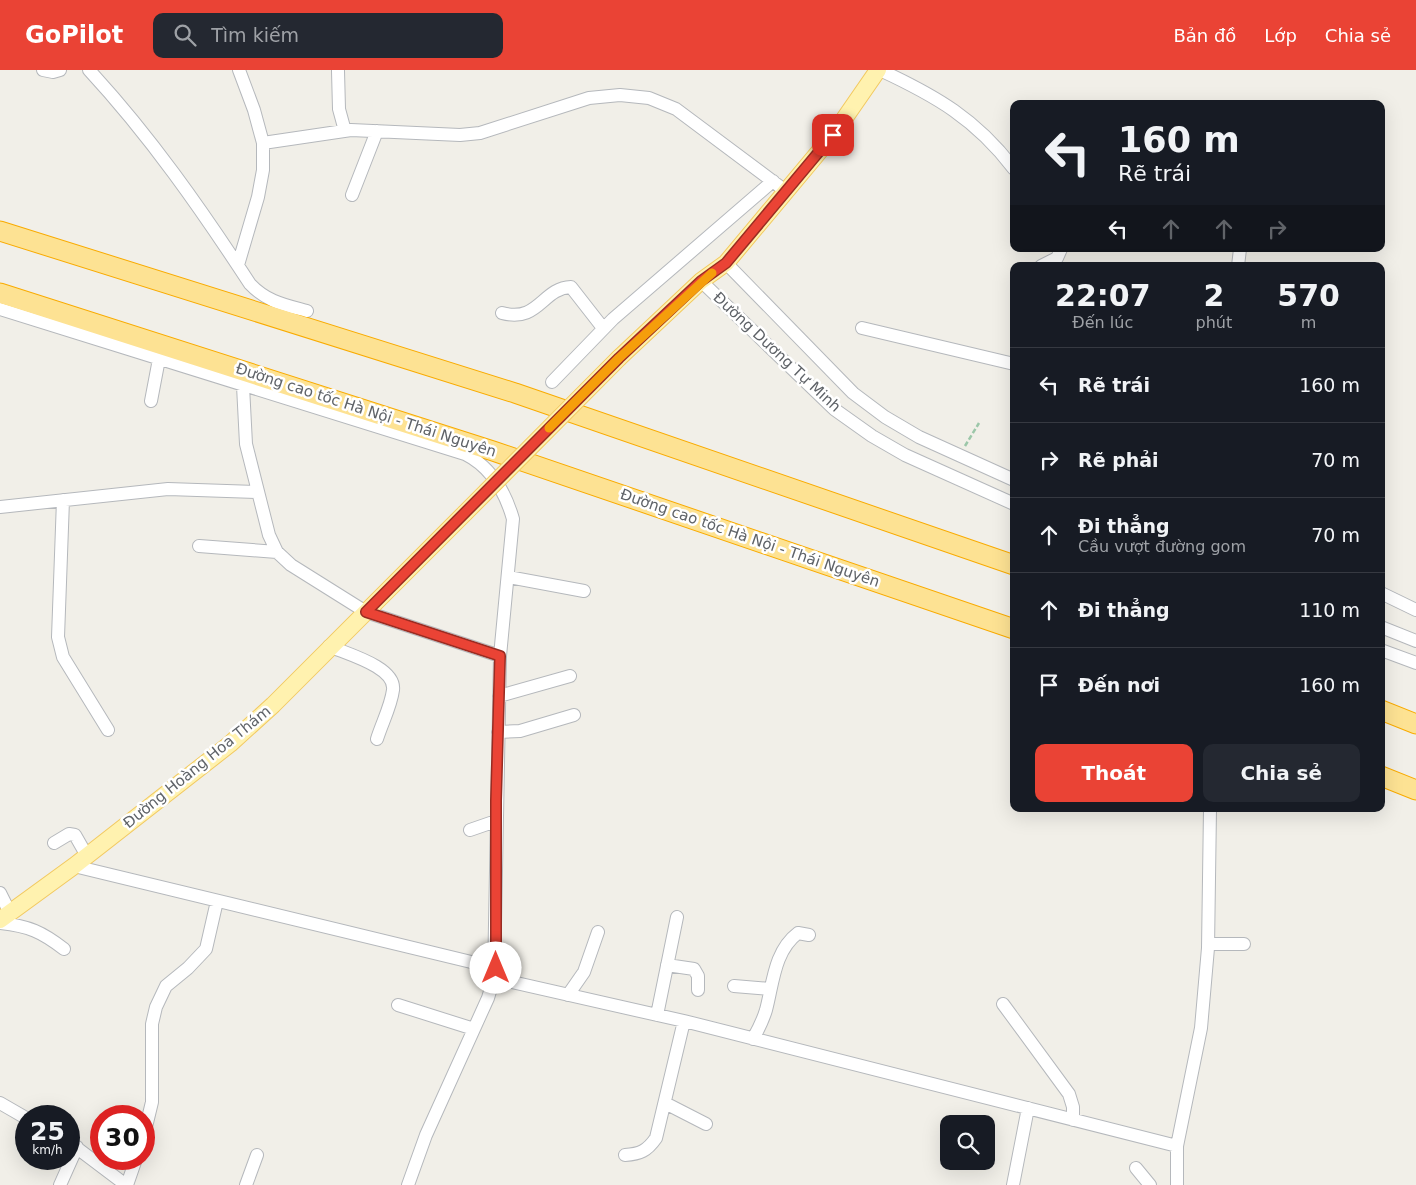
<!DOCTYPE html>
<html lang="vi">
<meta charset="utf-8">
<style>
:root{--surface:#171b24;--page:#242831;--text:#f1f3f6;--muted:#9ea1a6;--line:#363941;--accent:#ea4335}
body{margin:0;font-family:"DejaVu Sans",sans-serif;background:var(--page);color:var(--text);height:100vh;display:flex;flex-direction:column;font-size:19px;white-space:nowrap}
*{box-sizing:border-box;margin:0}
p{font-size:16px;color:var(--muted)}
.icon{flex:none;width:28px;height:28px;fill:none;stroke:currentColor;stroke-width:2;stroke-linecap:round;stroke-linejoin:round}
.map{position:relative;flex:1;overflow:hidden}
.details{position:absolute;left:1010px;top:192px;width:375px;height:550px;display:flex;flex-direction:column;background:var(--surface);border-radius:10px;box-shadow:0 5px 20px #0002}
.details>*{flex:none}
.guide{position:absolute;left:1010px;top:30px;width:375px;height:152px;border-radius:10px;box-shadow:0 5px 20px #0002;background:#171b24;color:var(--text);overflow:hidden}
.controls{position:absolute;left:940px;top:1045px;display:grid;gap:10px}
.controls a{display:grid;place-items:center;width:55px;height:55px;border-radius:10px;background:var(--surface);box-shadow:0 5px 20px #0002;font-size:25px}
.speed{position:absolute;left:15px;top:1035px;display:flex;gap:10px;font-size:25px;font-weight:700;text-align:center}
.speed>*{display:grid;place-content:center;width:65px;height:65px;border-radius:50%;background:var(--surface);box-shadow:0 5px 20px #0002;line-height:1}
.speed small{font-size:12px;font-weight:400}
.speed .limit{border:8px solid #d22;background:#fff;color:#111}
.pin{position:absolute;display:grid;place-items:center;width:42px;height:42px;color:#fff;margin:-21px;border-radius:10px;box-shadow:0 2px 8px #0006}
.me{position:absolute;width:55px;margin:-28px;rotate:0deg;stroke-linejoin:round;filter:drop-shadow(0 0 4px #0008)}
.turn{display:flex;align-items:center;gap:18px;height:105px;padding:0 25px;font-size:22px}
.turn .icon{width:65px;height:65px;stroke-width:2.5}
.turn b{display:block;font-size:35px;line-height:42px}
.lanes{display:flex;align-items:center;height:48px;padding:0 25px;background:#0003;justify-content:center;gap:25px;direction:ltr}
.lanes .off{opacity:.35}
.eta{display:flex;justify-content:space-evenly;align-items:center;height:85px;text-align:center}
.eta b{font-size:30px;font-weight:700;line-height:35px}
.cta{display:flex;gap:10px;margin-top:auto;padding:10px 25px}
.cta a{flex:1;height:58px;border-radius:10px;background:var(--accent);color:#fff;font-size:20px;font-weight:700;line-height:58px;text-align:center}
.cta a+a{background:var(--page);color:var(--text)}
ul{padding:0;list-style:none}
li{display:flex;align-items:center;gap:15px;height:75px;padding:0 25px;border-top:1px solid var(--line)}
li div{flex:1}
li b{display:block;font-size:19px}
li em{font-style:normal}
header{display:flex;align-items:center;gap:30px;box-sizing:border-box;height:70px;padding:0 25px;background:var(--accent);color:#fff}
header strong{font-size:24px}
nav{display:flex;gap:28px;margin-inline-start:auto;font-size:18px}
.search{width:350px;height:45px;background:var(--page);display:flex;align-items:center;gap:12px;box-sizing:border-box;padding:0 18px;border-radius:10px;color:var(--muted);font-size:19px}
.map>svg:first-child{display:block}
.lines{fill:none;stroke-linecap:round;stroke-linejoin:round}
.minor-casing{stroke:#b5b8bc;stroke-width:14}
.major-casing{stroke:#f2c960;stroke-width:18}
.highway-casing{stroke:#f9ab00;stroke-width:21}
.path{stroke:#9cc7a9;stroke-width:2.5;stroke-dasharray:5 2.5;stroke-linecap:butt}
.minor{stroke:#fff;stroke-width:12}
.major{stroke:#fff2af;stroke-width:16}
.highway{stroke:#fde293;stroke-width:19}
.major-bridge-casing{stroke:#f2c960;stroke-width:18;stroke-linecap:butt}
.major-bridge{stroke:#fff2af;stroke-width:16}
.route-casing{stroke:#982c22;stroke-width:12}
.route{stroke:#ea4335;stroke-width:9}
.slow{stroke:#f59e0b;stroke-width:9}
.labels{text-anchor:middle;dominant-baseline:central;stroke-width:5;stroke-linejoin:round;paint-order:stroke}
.street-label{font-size:15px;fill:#5f6368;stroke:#fff}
</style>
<header>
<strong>GoPilot</strong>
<div class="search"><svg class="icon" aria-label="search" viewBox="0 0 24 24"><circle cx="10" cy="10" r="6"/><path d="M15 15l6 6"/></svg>Tìm kiếm</div>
<nav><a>Bản đồ</a><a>Lớp</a><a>Chia sẻ</a></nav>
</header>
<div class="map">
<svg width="1416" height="1115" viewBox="0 0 1416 1115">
<rect width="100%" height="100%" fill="#f1efe8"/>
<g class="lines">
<defs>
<path id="minor" d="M43,0L53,2L60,0
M89,0C150,66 201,139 250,214C267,232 285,235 307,241
M880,0C936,26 976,49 1014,99
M338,1L339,39L345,61
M263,73L351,60L460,65L480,63L589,28L620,25L649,28L676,39L787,122
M352,125L377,61
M726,193L853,323L885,347L919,367L1014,410
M238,195L258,127L263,100V73L254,40L239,0
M1041,196L1057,188L1061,179
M1238,196L1240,179
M701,211L834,339L872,366L905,385L1014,434
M0,239L465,384C491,397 505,421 513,449L500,586L494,908L488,928L426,1065L408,1115
M502,243C539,253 542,218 571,217L603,258
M862,258L1014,294
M552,312L613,249L773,111
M243,316L246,374L269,465L277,482L291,495L366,542L500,586
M151,331L159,289
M63,430L58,567L63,587L108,660
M0,437L168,419L257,422
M199,476L277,482
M508,507L584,521
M1381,523L1416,540
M1381,557L1416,571
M329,576C347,584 396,597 393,620C391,636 382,653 377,669
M1381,580L1416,593
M499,626L570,606
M498,662L520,661L574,645
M470,760L496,751
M54,773L69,764L75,765L87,786
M74,796L496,898
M0,823L10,843
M0,853C29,856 42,862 64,879
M1208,874H1244
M667,895L694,899L698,906V920
M494,908L684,951L1177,1076
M734,916L770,919
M568,925L584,902L598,862
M1003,934L1069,1024L1073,1037V1050
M398,935L474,959
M657,945L677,847
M753,969C758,960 763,950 766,940C773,914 774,881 798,863L809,865
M0,1033L26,1048
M665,1033L706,1054
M144,1065L152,1032V954L156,937L166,916L188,898L206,879L217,831
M69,1072L126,1115
M625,1085C640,1084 647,1081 656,1068L684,951
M1136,1098L1150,1115
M60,1115L77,1077
M127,1115L136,1089
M246,1115L257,1085
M1013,1115L1028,1038
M1177,1115V1076L1201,958L1208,878L1210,739"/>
<path id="major" d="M619,288L701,211L726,193L833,65L878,0
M0,850L74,796L230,674L273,635L465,443"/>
<path id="highway" d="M0,161L515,323L1014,495
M0,223L493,381L1014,559
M1381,640L1416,654
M1381,706L1416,720"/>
</defs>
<!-- minor casing -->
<use href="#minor" class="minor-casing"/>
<!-- major casing -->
<use href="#major" class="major-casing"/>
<!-- highway casing -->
<use href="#highway" class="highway-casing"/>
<!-- path -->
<path class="path" d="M965,376L979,353"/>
<!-- minor -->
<use href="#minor" class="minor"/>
<!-- major -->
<use href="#major" class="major"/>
<!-- highway -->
<use href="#highway" class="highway"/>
<defs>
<path id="major-bridge" d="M465,443L619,288"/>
</defs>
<!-- major-bridge casing -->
<use href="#major-bridge" class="major-bridge-casing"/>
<!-- major-bridge -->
<use href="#major-bridge" class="major-bridge"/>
</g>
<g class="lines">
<defs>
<path id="route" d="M496,898V731L500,586L366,542L619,288L701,211L726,193L833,65"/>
</defs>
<!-- route casing -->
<use href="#route" class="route-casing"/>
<!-- route -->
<use href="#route" class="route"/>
<!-- slow -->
<path class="slow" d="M549,358L619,288L712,203"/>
</g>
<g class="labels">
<!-- street labels -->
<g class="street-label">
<text transform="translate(777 282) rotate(43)">Đường Dương Tự Minh</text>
<text transform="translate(366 340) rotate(18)">Đường cao tốc Hà Nội - Thái Nguyên</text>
<text transform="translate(750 468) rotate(19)">Đường cao tốc Hà Nội - Thái Nguyên</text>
<text transform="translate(197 697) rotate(-39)">Đường Hoàng Hoa Thám</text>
</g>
</g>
</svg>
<div class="controls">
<a><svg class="icon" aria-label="search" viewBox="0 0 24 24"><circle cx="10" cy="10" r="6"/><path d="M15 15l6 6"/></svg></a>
</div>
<div class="speed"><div>25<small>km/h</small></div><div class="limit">30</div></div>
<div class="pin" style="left:833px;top:65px;background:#d93025"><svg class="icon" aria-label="arrive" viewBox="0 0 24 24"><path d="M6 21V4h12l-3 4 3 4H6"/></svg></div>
<svg class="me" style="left:496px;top:898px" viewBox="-20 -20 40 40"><circle r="19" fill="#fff"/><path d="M0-13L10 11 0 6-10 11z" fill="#ea4335"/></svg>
<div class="guide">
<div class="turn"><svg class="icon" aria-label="left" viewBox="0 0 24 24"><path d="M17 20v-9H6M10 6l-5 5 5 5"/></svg><div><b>160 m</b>Rẽ trái</div></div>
<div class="lanes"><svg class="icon" aria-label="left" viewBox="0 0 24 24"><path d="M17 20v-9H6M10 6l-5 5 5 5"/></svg><svg class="icon off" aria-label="ahead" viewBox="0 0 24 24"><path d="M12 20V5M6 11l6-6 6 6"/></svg><svg class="icon off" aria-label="ahead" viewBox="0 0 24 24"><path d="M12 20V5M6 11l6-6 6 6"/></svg><svg class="icon off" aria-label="right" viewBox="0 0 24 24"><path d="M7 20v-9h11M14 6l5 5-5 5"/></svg></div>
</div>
<section class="details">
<div class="eta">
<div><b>22:07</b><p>Đến lúc</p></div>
<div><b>2</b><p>phút</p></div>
<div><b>570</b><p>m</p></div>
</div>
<ul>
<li><svg class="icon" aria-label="left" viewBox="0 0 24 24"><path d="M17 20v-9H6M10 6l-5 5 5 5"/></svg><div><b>Rẽ trái</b></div><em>160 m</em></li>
<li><svg class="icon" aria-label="right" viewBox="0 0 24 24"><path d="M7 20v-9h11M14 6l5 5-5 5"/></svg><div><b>Rẽ phải</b></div><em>70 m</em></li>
<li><svg class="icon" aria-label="ahead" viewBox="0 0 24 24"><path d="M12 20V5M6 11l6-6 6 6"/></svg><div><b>Đi thẳng</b><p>Cầu vượt đường gom</p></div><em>70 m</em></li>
<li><svg class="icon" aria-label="ahead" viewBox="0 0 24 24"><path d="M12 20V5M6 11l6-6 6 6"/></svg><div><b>Đi thẳng</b></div><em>110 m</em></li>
<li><svg class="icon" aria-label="arrive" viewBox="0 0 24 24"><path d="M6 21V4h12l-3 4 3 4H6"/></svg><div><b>Đến nơi</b></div><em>160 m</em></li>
</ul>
<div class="cta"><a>Thoát</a><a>Chia sẻ</a></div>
</section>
</div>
